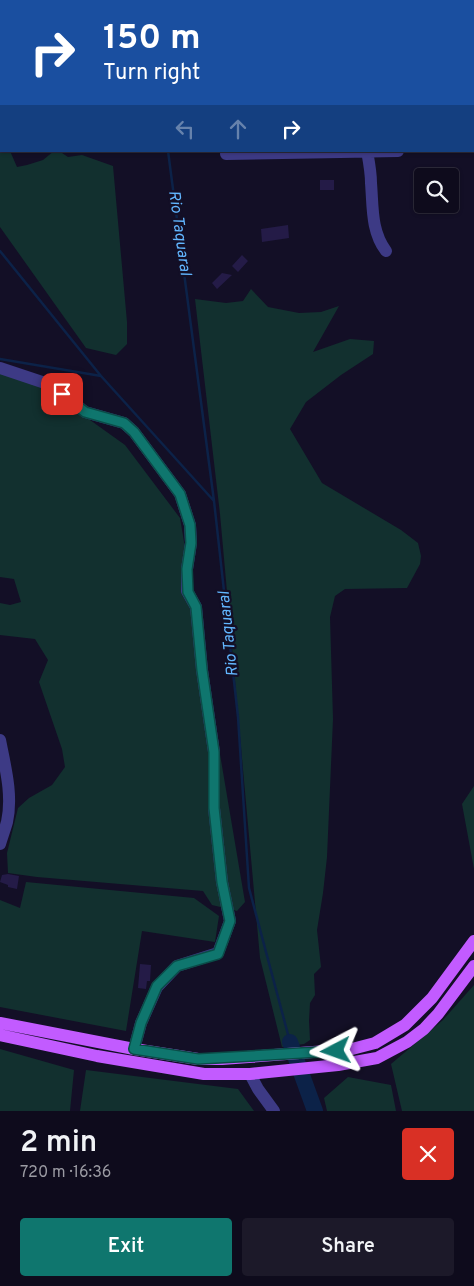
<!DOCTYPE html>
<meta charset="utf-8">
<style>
:root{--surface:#0e0b1c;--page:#1c1929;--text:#f1f3f6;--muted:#9b9ba3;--line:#2e2b3b;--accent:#0f766e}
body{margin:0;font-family:Overpass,sans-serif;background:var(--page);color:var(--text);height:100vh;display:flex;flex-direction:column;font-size:19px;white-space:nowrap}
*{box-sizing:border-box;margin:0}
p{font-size:16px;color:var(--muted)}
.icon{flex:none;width:28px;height:28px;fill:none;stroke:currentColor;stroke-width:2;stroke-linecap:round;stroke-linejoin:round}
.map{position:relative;height:1111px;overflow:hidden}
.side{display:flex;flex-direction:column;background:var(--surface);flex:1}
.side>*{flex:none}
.hud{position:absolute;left:0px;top:0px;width:475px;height:152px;box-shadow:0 1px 4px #0004,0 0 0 1px var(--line);background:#1a4fa0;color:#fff;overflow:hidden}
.buttons{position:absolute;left:414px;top:168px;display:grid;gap:10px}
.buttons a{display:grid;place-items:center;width:45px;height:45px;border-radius:5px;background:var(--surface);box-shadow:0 1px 4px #0004,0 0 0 1px var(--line);font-size:25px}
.pin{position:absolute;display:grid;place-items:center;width:42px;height:42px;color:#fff;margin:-21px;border-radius:10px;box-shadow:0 2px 8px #0006}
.me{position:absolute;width:55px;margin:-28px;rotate:266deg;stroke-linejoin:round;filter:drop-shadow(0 0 4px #0008)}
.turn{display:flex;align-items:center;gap:18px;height:105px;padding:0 20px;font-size:22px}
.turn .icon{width:65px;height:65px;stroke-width:2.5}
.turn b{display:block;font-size:35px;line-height:42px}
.lanes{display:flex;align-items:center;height:48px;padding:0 20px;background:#0003;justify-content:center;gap:25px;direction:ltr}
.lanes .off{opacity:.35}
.round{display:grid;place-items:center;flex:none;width:52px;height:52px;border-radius:5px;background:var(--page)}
.headline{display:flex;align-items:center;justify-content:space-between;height:85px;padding:0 20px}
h1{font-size:30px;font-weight:600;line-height:38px}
.primary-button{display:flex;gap:10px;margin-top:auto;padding:10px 20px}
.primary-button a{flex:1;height:58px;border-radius:5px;background:var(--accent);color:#fff;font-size:20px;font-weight:600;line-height:58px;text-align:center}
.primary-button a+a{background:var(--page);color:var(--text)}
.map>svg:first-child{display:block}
.green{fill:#12302f}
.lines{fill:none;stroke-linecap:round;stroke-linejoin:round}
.stream{stroke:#0c2248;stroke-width:2.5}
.river{stroke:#0c2248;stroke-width:16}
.building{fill:#241b47}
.minor{stroke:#3d3a85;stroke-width:12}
.major{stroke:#c25bff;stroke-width:12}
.route-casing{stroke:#0a4d48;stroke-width:12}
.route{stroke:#0f766e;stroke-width:9}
.labels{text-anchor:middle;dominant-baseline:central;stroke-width:4.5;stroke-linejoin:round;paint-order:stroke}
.water-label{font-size:16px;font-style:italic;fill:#62b6ff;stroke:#130f26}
</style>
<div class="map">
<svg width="474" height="1111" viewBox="0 0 474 1111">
<rect width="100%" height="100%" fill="#130f26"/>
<!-- green -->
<path class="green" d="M0,0H59V1H1V151H10L17,167L27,165L43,160L54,151H59L68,157L82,155L113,166L127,322V344L116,355L86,348L0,227Z
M160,0H346V1H160Z
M251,289L268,307L299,313L321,312L339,306L313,352L350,339L374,341L373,354L341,375L306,402L290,429L322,483L401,530L418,543L421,556L420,564L407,588L345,589L335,596L330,617L333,719L327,857L323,893L317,930L321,967L314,974L315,995L310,1003L309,1021L310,1040L304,1044L282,1047L260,958L220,514L195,299L226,303L243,301Z
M0,371L48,390L125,445L180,518L245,902L237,911L212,905L203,891L37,877L8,873L7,853L18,808L29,798L52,785L65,767L62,749L39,682L48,660L35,639L0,635V603L10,605L21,602L14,579L0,577Z
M474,786V869L462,804Z
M26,882L194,898L219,916L215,942L142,931L126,1031L0,1007V900L20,908Z
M474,985V1111H402L391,1064L443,1020Z
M0,1049L74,1070L70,1111H0Z
M86,1070L238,1089L254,1111H80Z
M348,1077L391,1085L396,1111H327L324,1098Z"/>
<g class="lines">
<!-- stream -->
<path class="stream" d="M148,0L149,1
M168,151L214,501L238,717L249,888L290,1042
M0,251L101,376
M0,359L101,376L214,501"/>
<!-- river -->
<path class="river" d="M290,1042L315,1111"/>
</g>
<!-- building -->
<path class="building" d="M320,180H334V190H320Z
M288,225L289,238L262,242L261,229Z
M242,255L248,261L238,272L232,266Z
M222,273L232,275L217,289L212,283Z
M8,874L19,876L17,889L8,887V885L0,882L2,875Z
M140,964L151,965L150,981H147L146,989L138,988Z"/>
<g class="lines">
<!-- minor -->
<path class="minor" d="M362,0V1
M367,151C369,162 371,172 371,183C373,207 371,231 386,251
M226,154L398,151
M0,368L54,386L85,412L124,423L134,432L180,494L190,525L191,543L187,569V591L196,607L202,670L214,752V808L222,882L230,921L218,953L177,966L157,987L141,1023L134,1049
M0,740C5,766 13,795 7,822C5,829 2,837 0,844
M250,1074L258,1089L274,1111"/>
<!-- major -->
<path class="major" d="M0,1023L134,1049L198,1059H222L352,1049L375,1043L405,1025L432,998L474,941
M0,1035L97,1056L204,1074H250L338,1065L377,1058L407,1042L424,1029L438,1014L474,966"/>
</g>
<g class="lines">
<defs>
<path id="route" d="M62,394L85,412L124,423L134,432L180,494L190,525L191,543L187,569L188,592L196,607L202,670L214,752V808L222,882L230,921L218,954L177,966L157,986L141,1023L134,1049L198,1059L336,1051"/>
</defs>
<!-- route casing -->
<use href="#route" class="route-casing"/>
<!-- route -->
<use href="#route" class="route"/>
</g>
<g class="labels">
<!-- water labels -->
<g class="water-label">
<text transform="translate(179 233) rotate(82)">Rio Taquaral</text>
<text transform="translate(229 634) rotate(-96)">Rio Taquaral</text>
</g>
</g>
</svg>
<div class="buttons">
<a><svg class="icon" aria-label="search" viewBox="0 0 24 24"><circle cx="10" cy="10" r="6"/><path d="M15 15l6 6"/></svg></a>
</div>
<div class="pin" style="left:62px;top:394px;background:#d93025"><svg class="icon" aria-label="arrive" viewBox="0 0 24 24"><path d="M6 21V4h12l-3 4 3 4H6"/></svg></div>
<svg class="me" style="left:336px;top:1051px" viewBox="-20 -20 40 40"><path d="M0-17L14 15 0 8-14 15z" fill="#0f766e" stroke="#fff" stroke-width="4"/></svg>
<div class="hud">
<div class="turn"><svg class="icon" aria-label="right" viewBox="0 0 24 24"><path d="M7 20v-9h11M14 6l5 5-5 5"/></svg><div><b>150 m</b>Turn right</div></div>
<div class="lanes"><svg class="icon off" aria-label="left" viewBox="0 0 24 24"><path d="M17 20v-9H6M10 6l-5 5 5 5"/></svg><svg class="icon off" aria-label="ahead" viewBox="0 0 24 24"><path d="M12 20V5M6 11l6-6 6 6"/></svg><svg class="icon" aria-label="right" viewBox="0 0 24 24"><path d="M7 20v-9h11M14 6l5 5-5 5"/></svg></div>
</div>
</div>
<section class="side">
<div class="headline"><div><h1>2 min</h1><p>720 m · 16:36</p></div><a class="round" style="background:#d93025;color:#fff"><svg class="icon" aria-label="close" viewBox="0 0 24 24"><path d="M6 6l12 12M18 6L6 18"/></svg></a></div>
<div class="primary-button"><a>Exit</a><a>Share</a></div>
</section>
